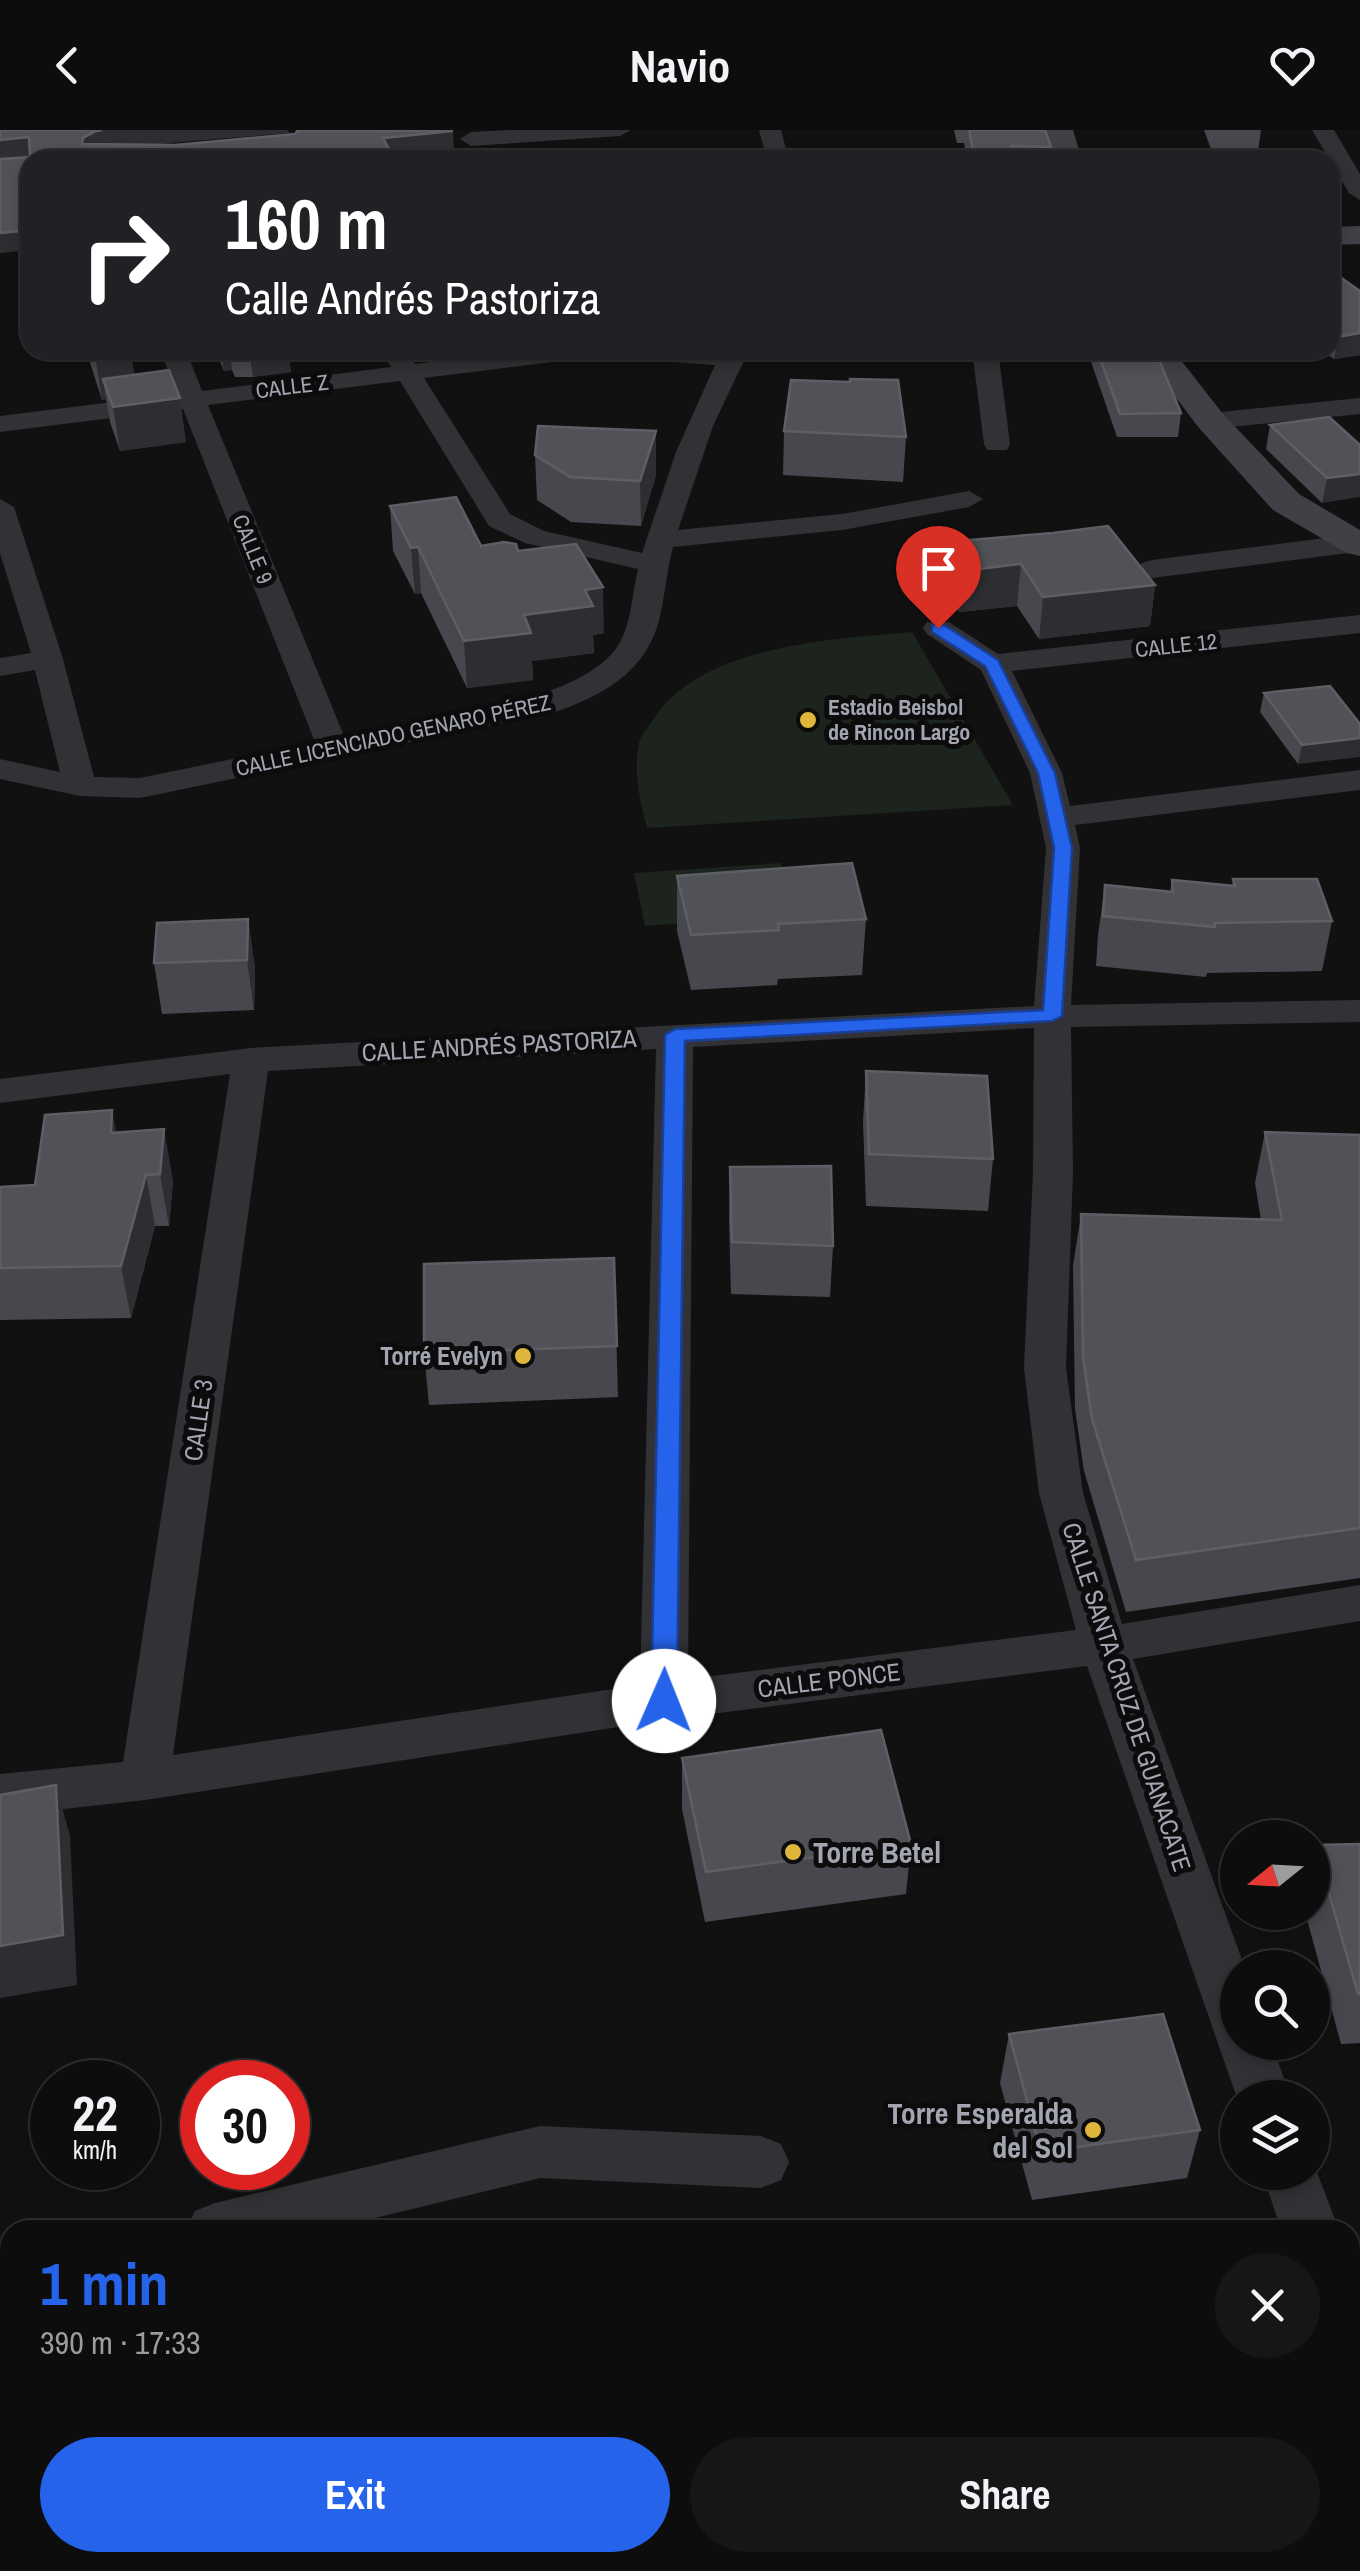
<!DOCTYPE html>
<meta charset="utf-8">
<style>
:root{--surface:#0d0d0e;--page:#161617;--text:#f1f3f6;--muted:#9a9c9e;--line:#2d2d2e;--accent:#2563eb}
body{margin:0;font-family:"Archivo Narrow",sans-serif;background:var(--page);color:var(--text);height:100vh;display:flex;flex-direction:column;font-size:38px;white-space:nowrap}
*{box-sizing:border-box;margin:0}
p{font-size:32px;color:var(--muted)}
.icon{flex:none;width:55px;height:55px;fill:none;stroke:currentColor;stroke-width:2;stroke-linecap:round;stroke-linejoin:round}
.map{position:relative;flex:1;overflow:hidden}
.side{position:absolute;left:0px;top:2090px;width:1360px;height:352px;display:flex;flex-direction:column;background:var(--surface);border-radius:30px 30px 0 0;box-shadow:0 5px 15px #0003,0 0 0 2px var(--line)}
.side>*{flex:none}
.banner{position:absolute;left:20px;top:20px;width:1320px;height:210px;border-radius:30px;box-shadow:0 5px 15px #0003,0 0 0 2px var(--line);background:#202124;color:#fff;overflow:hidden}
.needle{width:65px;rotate:252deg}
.controls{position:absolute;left:1220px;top:1690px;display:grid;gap:20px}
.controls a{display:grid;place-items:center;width:110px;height:110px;border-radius:50%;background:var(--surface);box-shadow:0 5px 15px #0003,0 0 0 2px var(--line);font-size:50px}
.speed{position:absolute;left:30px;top:1930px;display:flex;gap:20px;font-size:50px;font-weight:700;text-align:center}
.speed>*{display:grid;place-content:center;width:130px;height:130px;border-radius:50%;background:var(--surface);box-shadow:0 5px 15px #0003,0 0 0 2px var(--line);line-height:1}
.speed small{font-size:25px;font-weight:400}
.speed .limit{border:15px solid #d22;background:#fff;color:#111}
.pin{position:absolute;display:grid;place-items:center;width:85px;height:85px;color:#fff;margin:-102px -42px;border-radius:50% 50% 50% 0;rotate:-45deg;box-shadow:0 0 10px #0007}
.pin .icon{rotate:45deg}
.me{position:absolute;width:110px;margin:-55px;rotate:1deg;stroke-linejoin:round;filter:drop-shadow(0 0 8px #0008)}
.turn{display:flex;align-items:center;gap:35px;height:210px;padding:0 40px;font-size:45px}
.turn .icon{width:130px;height:130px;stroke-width:2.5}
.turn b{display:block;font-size:70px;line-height:85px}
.round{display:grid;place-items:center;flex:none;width:105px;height:105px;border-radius:52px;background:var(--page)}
.head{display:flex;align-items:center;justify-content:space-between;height:170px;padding:0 40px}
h1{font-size:60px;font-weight:700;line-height:75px;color:var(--accent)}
.cta{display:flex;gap:20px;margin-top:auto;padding:20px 40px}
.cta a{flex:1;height:115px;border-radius:60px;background:var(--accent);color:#fff;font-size:40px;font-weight:700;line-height:115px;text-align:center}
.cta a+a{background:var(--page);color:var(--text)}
header{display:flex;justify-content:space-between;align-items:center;height:130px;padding:0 40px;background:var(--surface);font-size:45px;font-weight:700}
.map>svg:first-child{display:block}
.green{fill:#1d241e}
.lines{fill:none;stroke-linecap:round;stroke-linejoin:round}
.minor{fill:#323236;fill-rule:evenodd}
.secondary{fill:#404146;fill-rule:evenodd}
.wall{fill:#47484d}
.shaded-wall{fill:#2d2e31}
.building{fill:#515257;stroke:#5e5f65;stroke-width:2.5}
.route{fill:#2563eb;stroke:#184099;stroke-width:2.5}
.poi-dot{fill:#dfb53b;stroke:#0c0c0d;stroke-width:4}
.labels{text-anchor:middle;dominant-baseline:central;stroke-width:10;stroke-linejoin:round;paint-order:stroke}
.far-street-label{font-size:22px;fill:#a3a6b1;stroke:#0c0c0d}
.far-poi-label{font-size:22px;font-weight:bold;fill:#a3a6b1;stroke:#0c0c0d;text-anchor:start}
.street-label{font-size:25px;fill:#a3a6b1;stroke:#0c0c0d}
.poi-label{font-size:25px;font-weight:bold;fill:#a3a6b1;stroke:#0c0c0d;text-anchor:end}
.near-poi-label{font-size:30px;font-weight:bold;fill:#a3a6b1;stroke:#0c0c0d;text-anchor:start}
</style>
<header><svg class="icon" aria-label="back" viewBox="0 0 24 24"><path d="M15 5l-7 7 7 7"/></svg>Navio<svg class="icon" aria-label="heart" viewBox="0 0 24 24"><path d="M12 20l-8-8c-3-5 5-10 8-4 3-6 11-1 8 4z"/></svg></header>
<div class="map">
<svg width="1360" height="2441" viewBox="0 0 1360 2441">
<rect width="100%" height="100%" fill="#111112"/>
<!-- green -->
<path class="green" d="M912,502L1013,675L647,698C640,671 633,641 639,613C641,605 650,595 655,587C703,515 833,509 912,502Z
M781,733L796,785L645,796L634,743Z"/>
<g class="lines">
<!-- minor -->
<path class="minor" d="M512,0H631L620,6L471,16L460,9L471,2Z
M759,0H781L789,30H767Z
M1312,0H1334L1360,44V70L1349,63Z
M160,220H186L202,261L391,237L381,220H407L415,234L524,220H597L584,228L424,248L510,384L544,401L642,423L676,322L715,235L621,228L608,220H749L713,296L678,400L842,384L969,361L983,369L969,377L842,400L673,417C666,443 665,469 658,494C643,544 601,566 555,582L140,668L80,666L0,649V629L60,642L35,540L0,546V528L31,523L0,423V369L14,377L63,529L94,647L140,648L315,612L183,279L0,302V286L177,264ZM400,251L489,396L525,413L638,439C632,464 632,491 619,514C581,576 414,592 344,606L208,275Z
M972,220H998L1010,314L1007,320H987L984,314Z
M1360,268V284L1211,299L1198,291L1211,283Z
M1357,404L1360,405L1357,422L1152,448L1142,445L1137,439L1142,433L1152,430Z
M1360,485V503L1012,541L1062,643L1070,676L1360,640V660L1075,695L1080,718L1071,875L1360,870V892L1071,897L1073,1042L1066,1238L1083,1363L1122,1494L1360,1455V1491L1133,1529L1245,1838H1238V1912H1271L1291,1968H1238V1971L1087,1536L664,1590L145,1670L0,1686V1644L123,1632L230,944L0,973V949L251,918L1034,876L1046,718L1030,643L981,540L927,504L923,498L927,492H949L998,524ZM1034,898L1033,1042L1024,1238L1039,1363L1076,1500L688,1549L693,917ZM656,919L640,1555L173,1625L268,941Z
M540,1996L761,2006L781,2014L789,2032L781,2050L761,2058L540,2048L326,2100H186L195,2081L215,2073Z
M1312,2029L1339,2100H1281L1262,2042H1312Z
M10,2137V2193L0,2196V2140Z
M1350,2188L1360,2192V2282L1350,2278Z"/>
<!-- secondary -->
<path class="secondary" d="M1045,0H1073L1082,30H1054Z
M1360,96V114L1330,115V97Z
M1140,220H1173L1223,284L1299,364L1360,400V426L1347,423L1273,380L1199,298Z"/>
</g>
<!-- wall -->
<path class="wall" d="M954,0H1045L1051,17L1049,30H967L964,13H957Z
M1204,0H1261L1258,22H1212Z
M1330,140L1360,161V225L1334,229L1321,220H1330Z
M86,220H130L134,245L186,312L120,321L110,292L106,269L102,270Z
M215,220H288L291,242L253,247H235L232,240L224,241Z
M1087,220H1155L1181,283L1178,307H1117Z
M1270,295L1360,315L1322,373L1266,319Z
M656,301V345L641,396L571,392L537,370L535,325Z
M784,301L906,307L903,352L783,345Z
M390,376L481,416L518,421L604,503L593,505L594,523L532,531L533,550L467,558L421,463L415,464L393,421Z
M944,412L1155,455L1150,496L1039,509L1017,476L959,482L941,453Z
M1330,556L1298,634L1260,582L1264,563Z
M677,746L866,789L862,845L778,849L777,855L691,860L677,801Z
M1233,749L1332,791L1322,841L1207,843L1206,847L1096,836L1098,805L1105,755L1170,762L1172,750L1232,756Z
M248,789L255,839L254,880L162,884L154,833Z
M866,941L993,1029L988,1081L866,1076L863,992Z
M1265,1002L1360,1005V1448L1126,1482L1084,1341L1075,1279L1073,1136L1081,1084L1261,1090L1255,1053Z
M117,1003L173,1050L169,1096H155L131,1188L0,1190V1057L35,1055Z
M730,1037L833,1116L830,1167L731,1164L729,1089Z
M614,1128L618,1267L429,1275L424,1223Z
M682,1628L911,1714L906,1764L705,1792L682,1679Z
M1360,1714V1913L1341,1914L1305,1782H1312V1722L1315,1715Z
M1009,1904L1200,2000L1187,2048L1032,2070L1000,1953Z"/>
<!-- shaded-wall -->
<path class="shaded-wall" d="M102,0H288L289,3L99,19L82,14L83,8L96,1Z
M453,1L454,19L384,26L383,8Z
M29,7L33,26L0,29V10Z
M30,100V120L0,123V103Z
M1360,203V225L1334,229L1338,207Z
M221,220H230L232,240L224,241Z
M288,221L291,242L253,247L250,226Z
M131,222L137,265L103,249L106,269L102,270L95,226Z
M180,268L186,312L120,321L113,277Z
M656,301V345L641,396L640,351Z
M1360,344V367L1322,373L1327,348Z
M418,417L421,463L415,464L411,418Z
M1021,434L1017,476L959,482L963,441Z
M1155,455L1150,496L1039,509L1043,467Z
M603,457L604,503L593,505L594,523L532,531L533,550L467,558L464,511L585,460Z
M1360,608V627L1298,634L1302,615Z
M248,789L255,839L254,880L247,830Z
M112,980L122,1031L111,1003Z
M164,999L173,1050L169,1096L160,1044Z
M146,1045L155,1096L131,1188L121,1136Z
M56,1655L70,1706L77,1855L0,1868V1816Z"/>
<!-- building -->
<path class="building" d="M0,0H102L96,1L83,8L82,14L175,15L295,4L298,0L453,1L383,8L395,30H30V100L0,103V29L30,27L29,7L0,10Z
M969,0H1045L1051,17L1011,16L1014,30H975Z
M1330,140L1360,161V203L1338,207L1330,201Z
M93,220H130L131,222L95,226Z
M230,220H288V221L250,226H233Z
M1097,220H1155L1181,283L1120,284Z
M169,240L180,268L113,277L103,249Z
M850,249L898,250L906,307L784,301L791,250L850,252Z
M1329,287L1360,315V344L1327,348L1270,295Z
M538,296L656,301L640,351L570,347L535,325Z
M456,367L481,416L504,412L516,414L518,421L576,414L603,457L585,460L593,476L524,485L531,503L464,511L418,417L411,418L390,376Z
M1108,396L1155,455L1043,467L1021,434L963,441L944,412L1053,403Z
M1330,556L1360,594V608L1302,615L1264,563Z
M852,733L866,789L778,794L779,800L691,805L677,746Z
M1233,749H1317L1332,791L1215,793V797L1103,786L1105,755L1173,762L1172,750L1235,756Z
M248,789L247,830L154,833L157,793Z
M866,941L987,946L993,1029L869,1024Z
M112,980L111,1003L164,999L160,1044L146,1045L121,1136L0,1138V1057L35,1055L45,985Z
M1265,1002L1360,1005V1398L1136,1430L1092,1289L1083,1227L1081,1084L1282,1090Z
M831,1036L833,1116L732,1112L730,1037Z
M614,1128L617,1216L424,1223V1134Z
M881,1600L911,1714L706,1742L682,1628Z
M56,1655L63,1805L0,1816V1665Z
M1360,1714V1864H1358L1315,1715Z
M1163,1884L1200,2000L1041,2022L1009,1904Z
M491,2432H859L862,2441H483Z"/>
<!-- route -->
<path class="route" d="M932,495H944L998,530L1055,643L1072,718L1062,886L1052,891L685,911L677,1571L673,1579L664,1582L655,1579L651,1571L665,905L675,899L1043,880L1054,718L1038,643L985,536L932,502Z"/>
<!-- markers -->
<g class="poi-dot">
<circle cx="808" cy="590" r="10"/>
<circle cx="523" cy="1226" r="10"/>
<circle cx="793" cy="1722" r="10"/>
<circle cx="1093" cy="2000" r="10"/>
</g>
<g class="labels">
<!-- far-street labels -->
<g class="far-street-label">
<text transform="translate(292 256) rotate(-7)">CALLE Z</text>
<text transform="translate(253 419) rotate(68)">CALLE 9</text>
<text transform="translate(1176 515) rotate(-6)">CALLE 12</text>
<text transform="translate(393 605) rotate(-12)">CALLE LICENCIADO GENARO PÉREZ</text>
</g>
<!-- far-poi labels -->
<g class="far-poi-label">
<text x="828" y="577">Estadio Beisbol<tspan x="828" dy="25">de Rincon Largo</tspan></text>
</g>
<!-- street labels -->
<g class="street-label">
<text transform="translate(499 915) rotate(-3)">CALLE ANDRÉS PASTORIZA</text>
<text transform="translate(198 1290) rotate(-82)">CALLE 3</text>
<text transform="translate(829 1550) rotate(-7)">CALLE PONCE</text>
<text transform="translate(1127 1567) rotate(72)">CALLE SANTA CRUZ DE GUANACATE</text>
</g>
<!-- poi labels -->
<g class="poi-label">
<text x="503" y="1226">Torré Evelyn</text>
</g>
<!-- near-poi labels -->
<g class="near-poi-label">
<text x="813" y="1722">Torre Betel</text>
<text x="1073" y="1983" text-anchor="end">Torre Esperalda<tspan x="1073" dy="34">del Sol</tspan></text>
</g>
</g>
</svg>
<div class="controls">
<a><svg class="needle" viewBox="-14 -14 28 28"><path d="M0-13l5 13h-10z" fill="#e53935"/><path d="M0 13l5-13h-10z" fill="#9a9c9e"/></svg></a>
<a><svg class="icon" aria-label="search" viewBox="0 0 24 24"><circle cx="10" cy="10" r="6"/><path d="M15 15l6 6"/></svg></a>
<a><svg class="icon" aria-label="layers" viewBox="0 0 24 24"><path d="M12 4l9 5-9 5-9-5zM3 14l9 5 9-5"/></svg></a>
</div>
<div class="speed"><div>22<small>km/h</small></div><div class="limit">30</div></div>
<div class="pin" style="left:938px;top:498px;background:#d93025"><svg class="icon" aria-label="arrive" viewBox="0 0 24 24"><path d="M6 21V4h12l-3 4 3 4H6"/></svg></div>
<svg class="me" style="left:664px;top:1571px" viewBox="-20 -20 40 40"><circle r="19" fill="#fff"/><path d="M0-13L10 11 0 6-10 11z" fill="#2563eb"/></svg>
<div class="banner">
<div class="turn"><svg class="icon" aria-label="right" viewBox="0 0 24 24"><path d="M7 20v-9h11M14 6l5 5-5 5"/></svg><div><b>160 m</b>Calle Andrés Pastoriza</div></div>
</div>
<section class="side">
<div class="head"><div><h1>1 min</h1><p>390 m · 17:33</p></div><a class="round"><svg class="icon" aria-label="close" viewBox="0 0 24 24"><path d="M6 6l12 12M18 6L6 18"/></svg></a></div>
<div class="cta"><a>Exit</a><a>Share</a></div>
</section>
</div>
